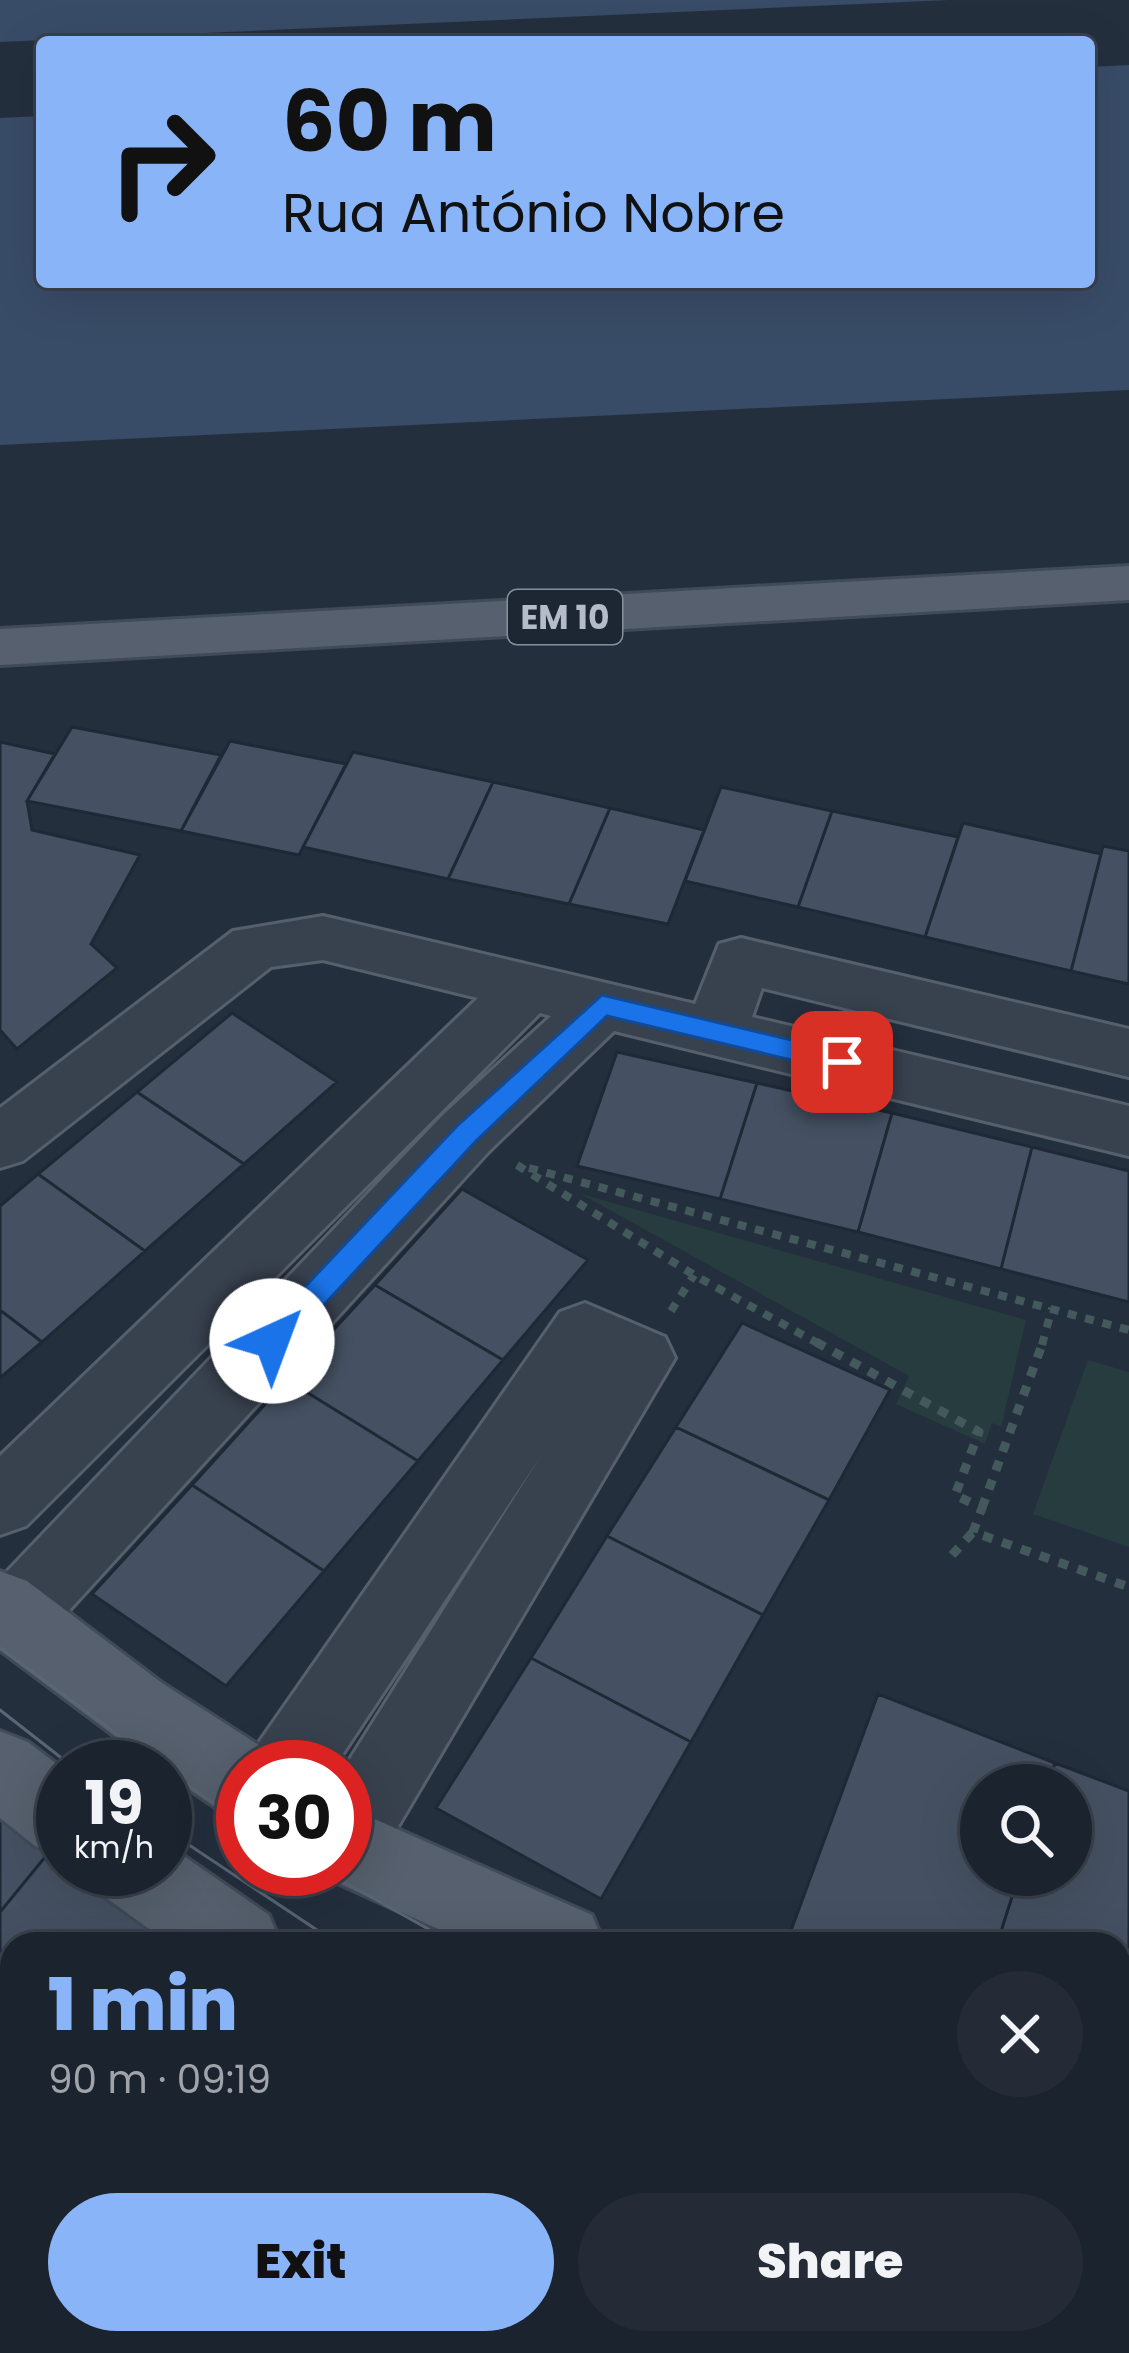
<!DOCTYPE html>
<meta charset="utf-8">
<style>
:root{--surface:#1b232e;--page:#242b36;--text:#f1f3f6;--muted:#a0a4aa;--line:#39404a;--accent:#8ab4f8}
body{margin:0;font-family:Poppins,sans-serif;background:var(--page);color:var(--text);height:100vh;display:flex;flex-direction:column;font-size:45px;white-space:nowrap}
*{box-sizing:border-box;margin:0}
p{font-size:39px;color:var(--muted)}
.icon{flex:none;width:66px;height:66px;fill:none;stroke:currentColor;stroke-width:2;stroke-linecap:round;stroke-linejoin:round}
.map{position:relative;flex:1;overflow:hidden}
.side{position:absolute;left:0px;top:1932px;width:1131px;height:423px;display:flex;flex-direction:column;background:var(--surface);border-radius:36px 36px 0 0;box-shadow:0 12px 48px #0002,0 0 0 3px var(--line)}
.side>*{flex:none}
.guide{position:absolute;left:36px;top:36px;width:1059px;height:252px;border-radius:12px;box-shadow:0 12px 48px #0002,0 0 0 3px var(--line);background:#8ab4f8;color:#111;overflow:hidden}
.controls{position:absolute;left:960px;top:1764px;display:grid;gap:24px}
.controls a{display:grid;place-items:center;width:132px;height:132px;border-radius:50%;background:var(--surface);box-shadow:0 12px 48px #0002,0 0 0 3px var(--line);font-size:60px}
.speed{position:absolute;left:36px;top:1740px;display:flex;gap:24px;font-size:60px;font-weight:700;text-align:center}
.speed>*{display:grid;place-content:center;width:156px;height:156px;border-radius:50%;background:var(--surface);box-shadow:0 12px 48px #0002,0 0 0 3px var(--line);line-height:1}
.speed small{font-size:30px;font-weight:400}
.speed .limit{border:18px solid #d22;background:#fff;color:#111}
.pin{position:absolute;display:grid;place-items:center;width:102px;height:102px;color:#fff;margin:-51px;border-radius:24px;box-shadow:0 6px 18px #0006}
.me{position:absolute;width:132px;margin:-66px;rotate:43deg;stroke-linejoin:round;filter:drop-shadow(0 0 9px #0008)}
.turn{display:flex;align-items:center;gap:42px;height:252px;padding:0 48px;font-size:54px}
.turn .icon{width:156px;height:156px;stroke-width:2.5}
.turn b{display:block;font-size:84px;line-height:102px}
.round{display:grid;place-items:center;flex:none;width:126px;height:126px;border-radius:63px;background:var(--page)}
.head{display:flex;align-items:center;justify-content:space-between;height:204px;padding:0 48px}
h1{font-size:72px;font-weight:800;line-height:90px;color:var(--accent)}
.button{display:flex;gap:24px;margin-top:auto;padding:24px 48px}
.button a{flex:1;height:138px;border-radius:72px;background:var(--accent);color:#111;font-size:48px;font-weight:800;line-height:138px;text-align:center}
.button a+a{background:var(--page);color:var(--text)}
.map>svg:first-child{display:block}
.green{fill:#263c3f}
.water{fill:#394c67}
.building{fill:#455162;stroke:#1f2835;stroke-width:3}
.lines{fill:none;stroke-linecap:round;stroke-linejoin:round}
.minor-casing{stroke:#565f6c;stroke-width:6}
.major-casing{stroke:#414a57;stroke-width:6}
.path-far1{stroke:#44595c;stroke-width:8;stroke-dasharray:9 9;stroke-linecap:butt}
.path{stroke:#44595c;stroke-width:9;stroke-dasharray:10 10;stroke-linecap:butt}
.minor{fill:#38414e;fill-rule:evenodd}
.major{fill:#56606e;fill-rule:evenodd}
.tram{stroke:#5a6575;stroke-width:3}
.route{fill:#1a73e8;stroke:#114b97;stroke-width:3}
.labels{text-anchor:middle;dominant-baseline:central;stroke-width:10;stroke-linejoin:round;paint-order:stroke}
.shield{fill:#1d2633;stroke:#878f9c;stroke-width:3}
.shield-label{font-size:33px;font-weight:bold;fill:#b4bcc9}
</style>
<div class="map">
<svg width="1129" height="2353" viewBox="0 0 1129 2353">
<rect width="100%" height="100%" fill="#242f3e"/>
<!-- green -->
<path class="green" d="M581,1194L1026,1320L1001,1427L992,1423L985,1444L896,1404L909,1376Z
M1088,1360L1129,1372V1547L1033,1514Z"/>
<!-- water -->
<path class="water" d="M0,0H949L0,42Z
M1129,65V390L0,445V118L42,116V282H1089V67Z"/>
<!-- building -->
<path class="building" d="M72,727L221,755L181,831L27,801Z
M230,741L346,764L299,855L181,831Z
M0,742L55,754L27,801L32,830L140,855L91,944L117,968L17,1049L0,1030Z
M353,752L493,782L448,879L303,847Z
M493,782L610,808L569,904L448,879Z
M721,787L832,811L798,907L685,881Z
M610,808L704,830L668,924L569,904Z
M832,811L958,837L925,937L798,907Z
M963,823L1101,854L1071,971L925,937Z
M1103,846L1129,851V984L1071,971Z
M232,1013L337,1082L244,1164L137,1092Z
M617,1052L757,1083L720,1199L577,1166Z
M757,1083L892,1113L858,1232L720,1199Z
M137,1092L244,1164L145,1251L38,1174Z
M892,1113L1032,1147L1001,1269L858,1232Z
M1032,1147L1129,1171V1302L1001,1269Z
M38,1174L145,1251L42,1342L0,1310V1206Z
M462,1189L588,1260L503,1360L375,1285Z
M375,1285L503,1360L418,1461L287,1380Z
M0,1310L42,1342L0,1378Z
M742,1323L890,1390L829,1500L676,1427Z
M287,1380L418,1461L324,1571L192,1485Z
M676,1427L829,1500L763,1615L607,1536Z
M192,1485L324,1571L226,1686L92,1594Z
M607,1536L763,1615L691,1742L531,1658Z
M531,1658L691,1742L601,1899L436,1808Z
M878,1694L1055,1763L1047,1785H981V1875H1019L997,1944H786Z
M1055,1763L1129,1791V2125L1119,2121V1944H997L1019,1875H1071V1785H1047Z
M0,1814L50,1851L0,1912Z
M50,1851L63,1860V1869H76L185,1944H12V2033L0,2024V1912Z
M0,2119L12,2128V2327L0,2320Z
M39,2343H279L296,2353H57Z
M533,2343H807L803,2353H528Z
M807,2343H893L914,2353H803Z"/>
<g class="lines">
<defs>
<path id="minor" d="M323,916L695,1004L719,944L741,938L1129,1029V1077L762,988L752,1017L1129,1106V1156L614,1031L489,1151L41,1641L14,1651L0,1646V1579L443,1115L551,1016L540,1013L26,1526L0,1535V1456L478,998L323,960L271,967L23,1161L0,1168V1108L233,931Z
M585,1303L665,1337L675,1358L374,1867L345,1879L320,1869H345V1767L542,1454L334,1767H248L260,1741L560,1312Z"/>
<path id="major" d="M1129,566V600L0,665V629Z
M0,1571L27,1581L162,1683L271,1753L277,1767H243V1818L215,1807L165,1773V1767H156L0,1650Z
M0,1731L28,1742L63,1769V1857L35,1846L0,1818Z
M345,1806L592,1915L604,1944H471L316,1873L345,1869Z
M165,1843L269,1915L281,1944H170L105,1897L93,1869H165Z
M1119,2149L1129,2152V2240L1119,2237Z
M911,2343H1022L1026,2353H915Z"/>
</defs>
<!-- minor casing -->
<use href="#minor" class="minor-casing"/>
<!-- major casing -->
<use href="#major" class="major-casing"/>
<!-- path-far1 -->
<path class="path-far1" d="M517,1165L694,1275L821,1345
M529,1168L1129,1330
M671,1311L694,1275
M1042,1345L1052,1308"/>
<!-- path -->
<path class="path" d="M816,1342L979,1432L955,1495L982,1508L973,1532L1129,1587
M982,1508L1043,1342
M952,1555L973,1532"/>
<!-- minor -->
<use href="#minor" class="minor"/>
<!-- major -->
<use href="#major" class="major"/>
<!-- tram -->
<path class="tram" d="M0,1648L162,1767
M0,1710L73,1767
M165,1769L243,1824
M165,1829L338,1944
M321,1869L455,1944
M1119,2263L1129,2267
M1119,2310L1129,2315"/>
</g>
<!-- route -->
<path class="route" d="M602,995L842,1052L855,1062L842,1072L607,1016L476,1141L283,1349H262L258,1341L262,1332L457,1126Z"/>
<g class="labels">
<!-- shield labels -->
<rect class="shield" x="508" y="590" width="114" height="54" rx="9"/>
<g class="shield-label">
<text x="565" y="617">EM 10</text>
</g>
</g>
</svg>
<div class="controls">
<a><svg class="icon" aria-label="search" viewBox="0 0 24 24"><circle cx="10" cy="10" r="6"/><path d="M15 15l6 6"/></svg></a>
</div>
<div class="speed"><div>19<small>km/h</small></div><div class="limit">30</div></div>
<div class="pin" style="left:842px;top:1062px;background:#d93025"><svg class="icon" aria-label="arrive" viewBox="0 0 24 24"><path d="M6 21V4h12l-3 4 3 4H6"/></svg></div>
<svg class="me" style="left:272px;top:1341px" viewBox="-20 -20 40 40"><circle r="19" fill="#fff"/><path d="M0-13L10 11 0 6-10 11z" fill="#1a73e8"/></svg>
<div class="guide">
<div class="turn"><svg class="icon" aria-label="right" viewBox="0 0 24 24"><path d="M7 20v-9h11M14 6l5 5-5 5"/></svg><div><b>60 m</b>Rua António Nobre</div></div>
</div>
<section class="side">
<div class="head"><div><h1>1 min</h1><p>90 m · 09:19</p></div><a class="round"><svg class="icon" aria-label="close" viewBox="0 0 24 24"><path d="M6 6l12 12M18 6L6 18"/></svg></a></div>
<div class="button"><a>Exit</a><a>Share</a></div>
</section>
</div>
